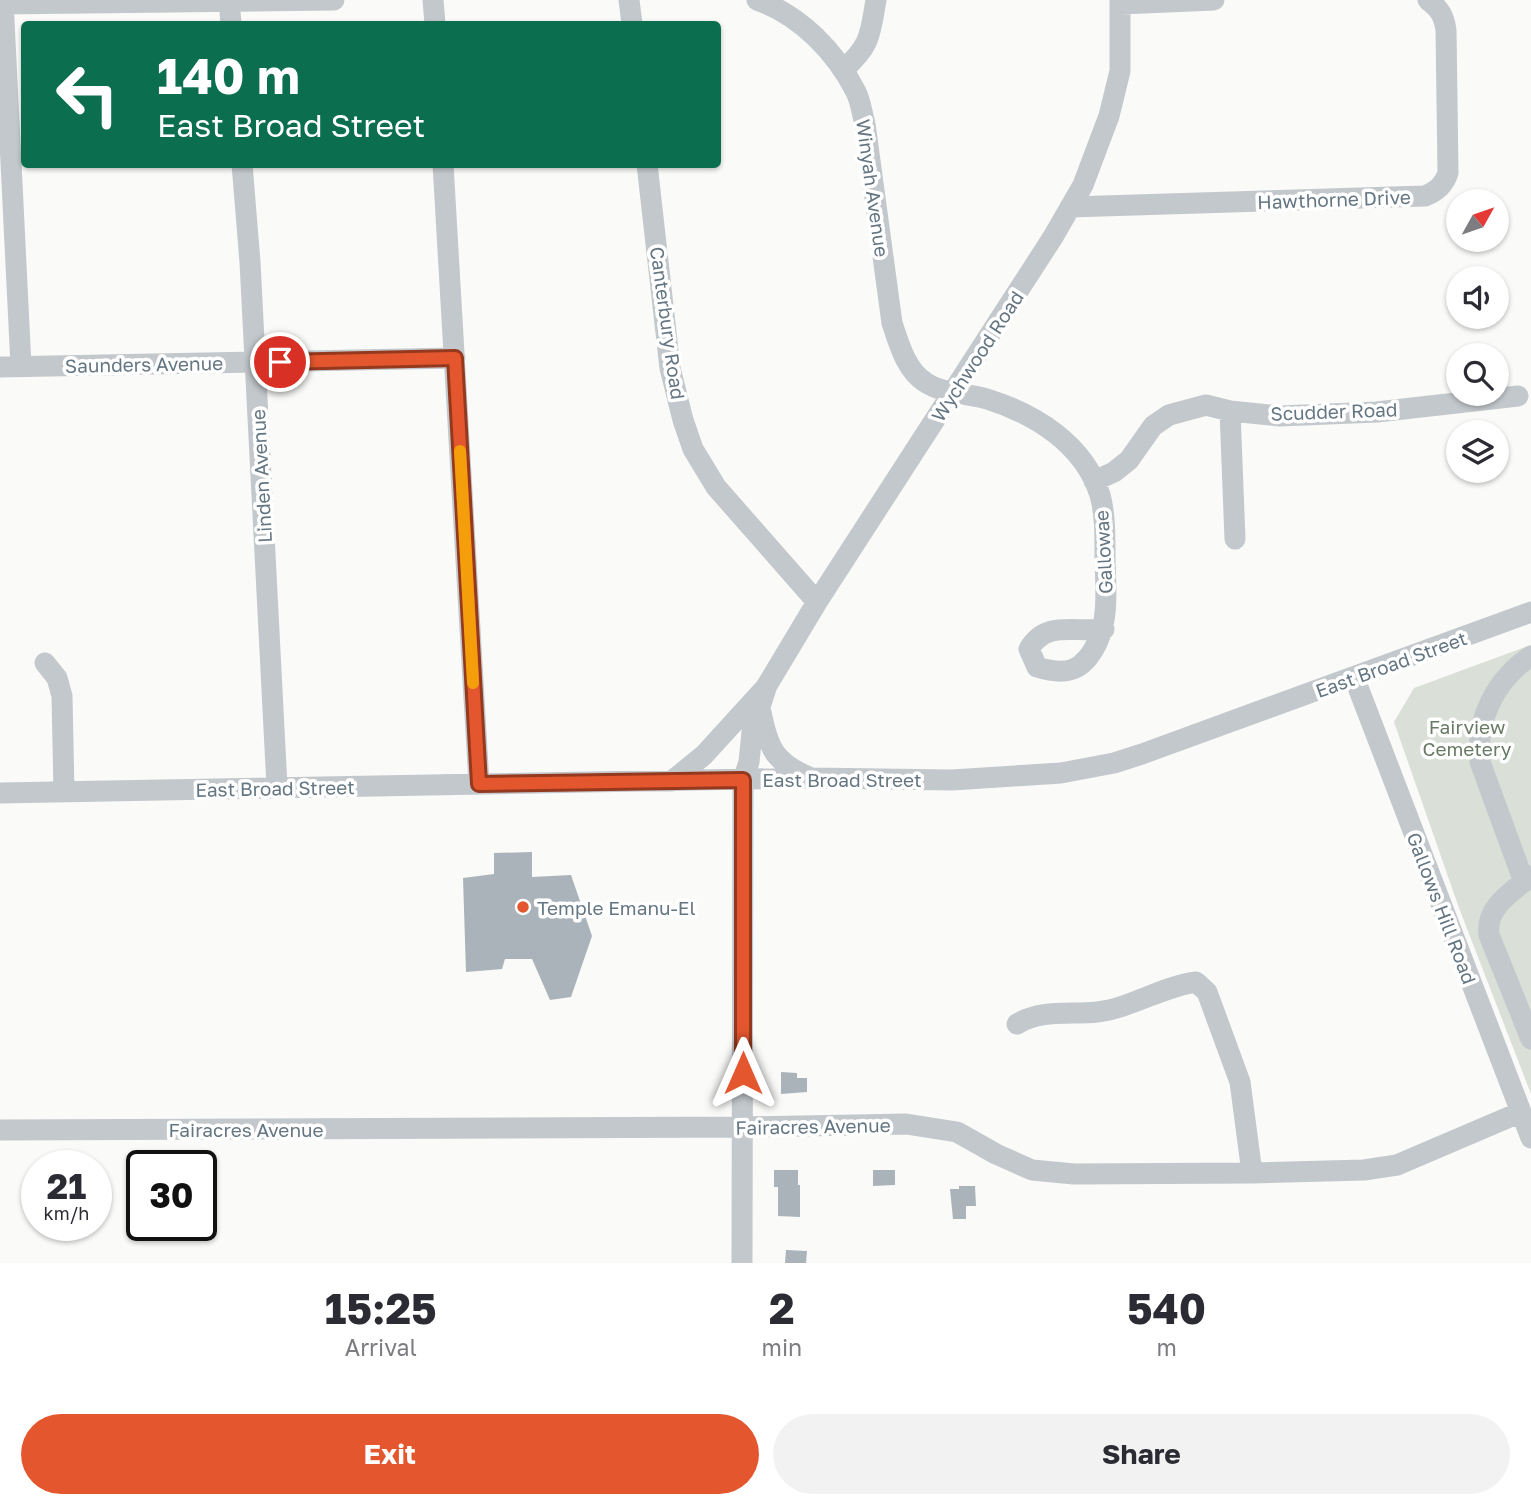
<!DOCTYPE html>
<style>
:root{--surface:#fff;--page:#f2f2f3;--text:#2b2b33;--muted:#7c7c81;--accent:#e4572e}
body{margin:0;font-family:"Golos Text",sans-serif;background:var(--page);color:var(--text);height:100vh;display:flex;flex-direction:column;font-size:26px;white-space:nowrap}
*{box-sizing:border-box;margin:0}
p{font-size:23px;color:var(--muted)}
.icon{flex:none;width:38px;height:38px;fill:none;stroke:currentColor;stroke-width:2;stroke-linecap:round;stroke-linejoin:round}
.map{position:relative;height:1263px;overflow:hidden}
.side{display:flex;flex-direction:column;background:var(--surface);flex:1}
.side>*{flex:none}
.banner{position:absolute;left:21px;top:21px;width:700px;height:147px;border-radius:7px;box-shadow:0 2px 5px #0004;background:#0b6e4f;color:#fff;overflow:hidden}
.needle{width:46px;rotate:50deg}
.tools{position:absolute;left:1446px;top:189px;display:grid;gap:14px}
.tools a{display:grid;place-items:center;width:63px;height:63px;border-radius:50%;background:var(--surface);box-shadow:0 2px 5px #0004;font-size:35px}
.speed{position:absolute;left:21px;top:1150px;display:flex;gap:14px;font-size:35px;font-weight:700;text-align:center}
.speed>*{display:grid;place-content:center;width:91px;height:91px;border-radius:50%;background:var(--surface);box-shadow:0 2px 5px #0004;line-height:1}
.speed small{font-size:18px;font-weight:400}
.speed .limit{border:4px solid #111;border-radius:10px;background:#fff;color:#111}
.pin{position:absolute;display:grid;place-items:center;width:60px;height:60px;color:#fff;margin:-30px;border:4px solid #fff;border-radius:50%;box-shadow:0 2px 7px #0007}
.me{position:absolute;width:77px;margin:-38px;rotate:0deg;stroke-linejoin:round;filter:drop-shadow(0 0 5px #0008)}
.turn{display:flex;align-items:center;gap:24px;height:147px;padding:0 21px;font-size:32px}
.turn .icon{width:91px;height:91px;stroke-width:2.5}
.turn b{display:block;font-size:49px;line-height:60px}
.eta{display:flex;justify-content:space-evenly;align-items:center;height:119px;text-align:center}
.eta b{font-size:42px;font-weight:700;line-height:49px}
.action{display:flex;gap:14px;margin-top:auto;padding:14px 21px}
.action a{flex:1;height:80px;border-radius:42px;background:var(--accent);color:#fff;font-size:28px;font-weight:700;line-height:80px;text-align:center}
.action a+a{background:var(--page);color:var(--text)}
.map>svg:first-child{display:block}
.green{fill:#dadfd7}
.building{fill:#aab3b9}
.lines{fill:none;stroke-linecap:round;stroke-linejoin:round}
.minor{stroke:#c3c8cc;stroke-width:21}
.route-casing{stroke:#94391e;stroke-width:18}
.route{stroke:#e4572e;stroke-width:12}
.slow{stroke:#f59e0b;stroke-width:12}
.poi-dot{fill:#e4572e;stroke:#fff;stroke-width:2.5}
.labels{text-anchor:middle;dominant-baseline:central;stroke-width:7;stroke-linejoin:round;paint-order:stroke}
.street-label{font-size:19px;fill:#657683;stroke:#fff}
.park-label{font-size:19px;fill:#687a64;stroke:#fff}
.poi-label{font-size:19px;fill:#657683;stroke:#fff;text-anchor:start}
</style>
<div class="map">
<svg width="1531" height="1263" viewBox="0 0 1531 1263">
<rect width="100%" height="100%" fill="#fafaf8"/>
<!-- green -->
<path class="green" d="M1531,645V1094L1459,908L1394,722L1414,688Z"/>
<!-- building -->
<path class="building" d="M532,852V877L571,875L592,936L571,997L550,1000L532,959H505L502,969L466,972L463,878L494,874V853Z
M781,1072L797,1073V1078H807V1092L781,1094Z
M774,1170H798V1185H800V1217L778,1216V1187H774Z
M873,1170H895V1185L873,1186Z
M959,1186H975L976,1206H966V1219H953L950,1189H959Z
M786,1250L807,1251L806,1263H785Z"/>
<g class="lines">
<!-- minor -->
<path class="minor" d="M3,0L21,366
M229,0L231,24
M433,0L435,24
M629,0L632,24
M757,0C800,15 836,52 856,92C861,102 862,114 865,124L892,323C899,344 906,370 925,382C942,394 967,393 987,399C1035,414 1084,444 1100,495C1105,513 1105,535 1105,554C1105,583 1110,616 1097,643C1083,672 1066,676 1037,667L1029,649C1046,620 1074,633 1104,629
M0,4L334,0
M1121,4L1214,0
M843,70C871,45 870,35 876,0
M242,164L250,262L277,787
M443,164L479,784
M647,164L670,368L683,420L693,449L716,487L817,602
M1070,207L1425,196C1437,191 1444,185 1448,173L1446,30C1444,16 1440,9 1428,0
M0,367L455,358
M1230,411L1235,539
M1094,481L1114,472L1129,460L1153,426L1169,415L1206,405L1230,411L1280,416L1377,412L1518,396
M45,663L57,678L62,696L64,792
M1354,677L1531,1138
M761,712C768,748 775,763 809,777
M672,781L704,755L766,687L817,602L1053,237L1083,185L1109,116L1120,71V0
M0,793L811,778L952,780L1061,773L1114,763L1142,754L1531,612
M1531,876C1512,892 1485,907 1489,935L1531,1039
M1524,882L1480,762C1475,720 1496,679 1531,656
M1017,1024C1041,1009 1071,1015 1097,1012C1131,1008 1161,987 1196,982L1207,992L1240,1082L1252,1173
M0,1130L743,1127L906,1124L957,1132L996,1154L1032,1170L1074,1174L1252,1173L1364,1170L1397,1165L1521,1112
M742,1263L743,780L749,762L752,732L766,688"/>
</g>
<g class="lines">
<defs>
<path id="route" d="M280,362L455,358L479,784L743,780V1073"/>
</defs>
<!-- route casing -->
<use href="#route" class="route-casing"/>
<!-- route -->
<use href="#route" class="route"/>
<!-- slow -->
<path class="slow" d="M460,451L473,683"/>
</g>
<!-- markers -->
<circle class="poi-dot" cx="523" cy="907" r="7"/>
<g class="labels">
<!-- street labels -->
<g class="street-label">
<text transform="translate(873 188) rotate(82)">Winyah Avenue</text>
<text transform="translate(1334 199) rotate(-2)">Hawthorne Drive</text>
<text transform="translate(668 323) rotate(82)">Canterbury Road</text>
<text transform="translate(977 356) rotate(-57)">Wychwood Road</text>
<text transform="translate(144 364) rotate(-1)">Saunders Avenue</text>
<text transform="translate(1334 411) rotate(-2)">Scudder Road</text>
<text transform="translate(261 476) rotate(-93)">Linden Avenue</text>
<text transform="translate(1103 552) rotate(-93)">Gallowae</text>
<text transform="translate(1391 664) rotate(-20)">East Broad Street</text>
<text x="842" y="779">East Broad Street</text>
<text transform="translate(275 788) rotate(-1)">East Broad Street</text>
<text transform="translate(1442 908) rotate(69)">Gallows Hill Road</text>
<text transform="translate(813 1126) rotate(-1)">Fairacres Avenue</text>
<text x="246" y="1129">Fairacres Avenue</text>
</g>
<!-- park labels -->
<g class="park-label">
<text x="1467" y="726">Fairview<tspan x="1467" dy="22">Cemetery</tspan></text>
</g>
<!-- poi labels -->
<g class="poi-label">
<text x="537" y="907">Temple Emanu-El</text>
</g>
</g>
</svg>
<div class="tools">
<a><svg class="needle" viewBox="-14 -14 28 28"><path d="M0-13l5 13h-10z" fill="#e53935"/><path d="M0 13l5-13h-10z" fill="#7c7c81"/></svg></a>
<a><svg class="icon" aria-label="sound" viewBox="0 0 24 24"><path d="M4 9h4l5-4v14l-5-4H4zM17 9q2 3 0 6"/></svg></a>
<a><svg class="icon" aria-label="search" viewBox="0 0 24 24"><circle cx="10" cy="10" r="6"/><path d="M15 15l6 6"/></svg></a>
<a><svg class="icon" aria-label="layers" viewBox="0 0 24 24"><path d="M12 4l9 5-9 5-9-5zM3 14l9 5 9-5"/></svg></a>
</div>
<div class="speed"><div>21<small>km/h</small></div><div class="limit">30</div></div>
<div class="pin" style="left:280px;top:362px;background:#d93025"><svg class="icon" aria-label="arrive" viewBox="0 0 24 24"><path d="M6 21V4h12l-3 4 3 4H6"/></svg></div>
<svg class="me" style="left:743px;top:1073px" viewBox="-20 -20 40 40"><path d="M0-17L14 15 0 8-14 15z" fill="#e4572e" stroke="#fff" stroke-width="4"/></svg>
<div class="banner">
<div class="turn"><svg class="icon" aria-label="left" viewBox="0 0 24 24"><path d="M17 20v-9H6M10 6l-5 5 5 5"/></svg><div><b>140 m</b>East Broad Street</div></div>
</div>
</div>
<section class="side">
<div class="eta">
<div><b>15:25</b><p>Arrival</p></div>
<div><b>2</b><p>min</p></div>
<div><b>540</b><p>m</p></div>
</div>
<div class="action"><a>Exit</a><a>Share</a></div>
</section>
